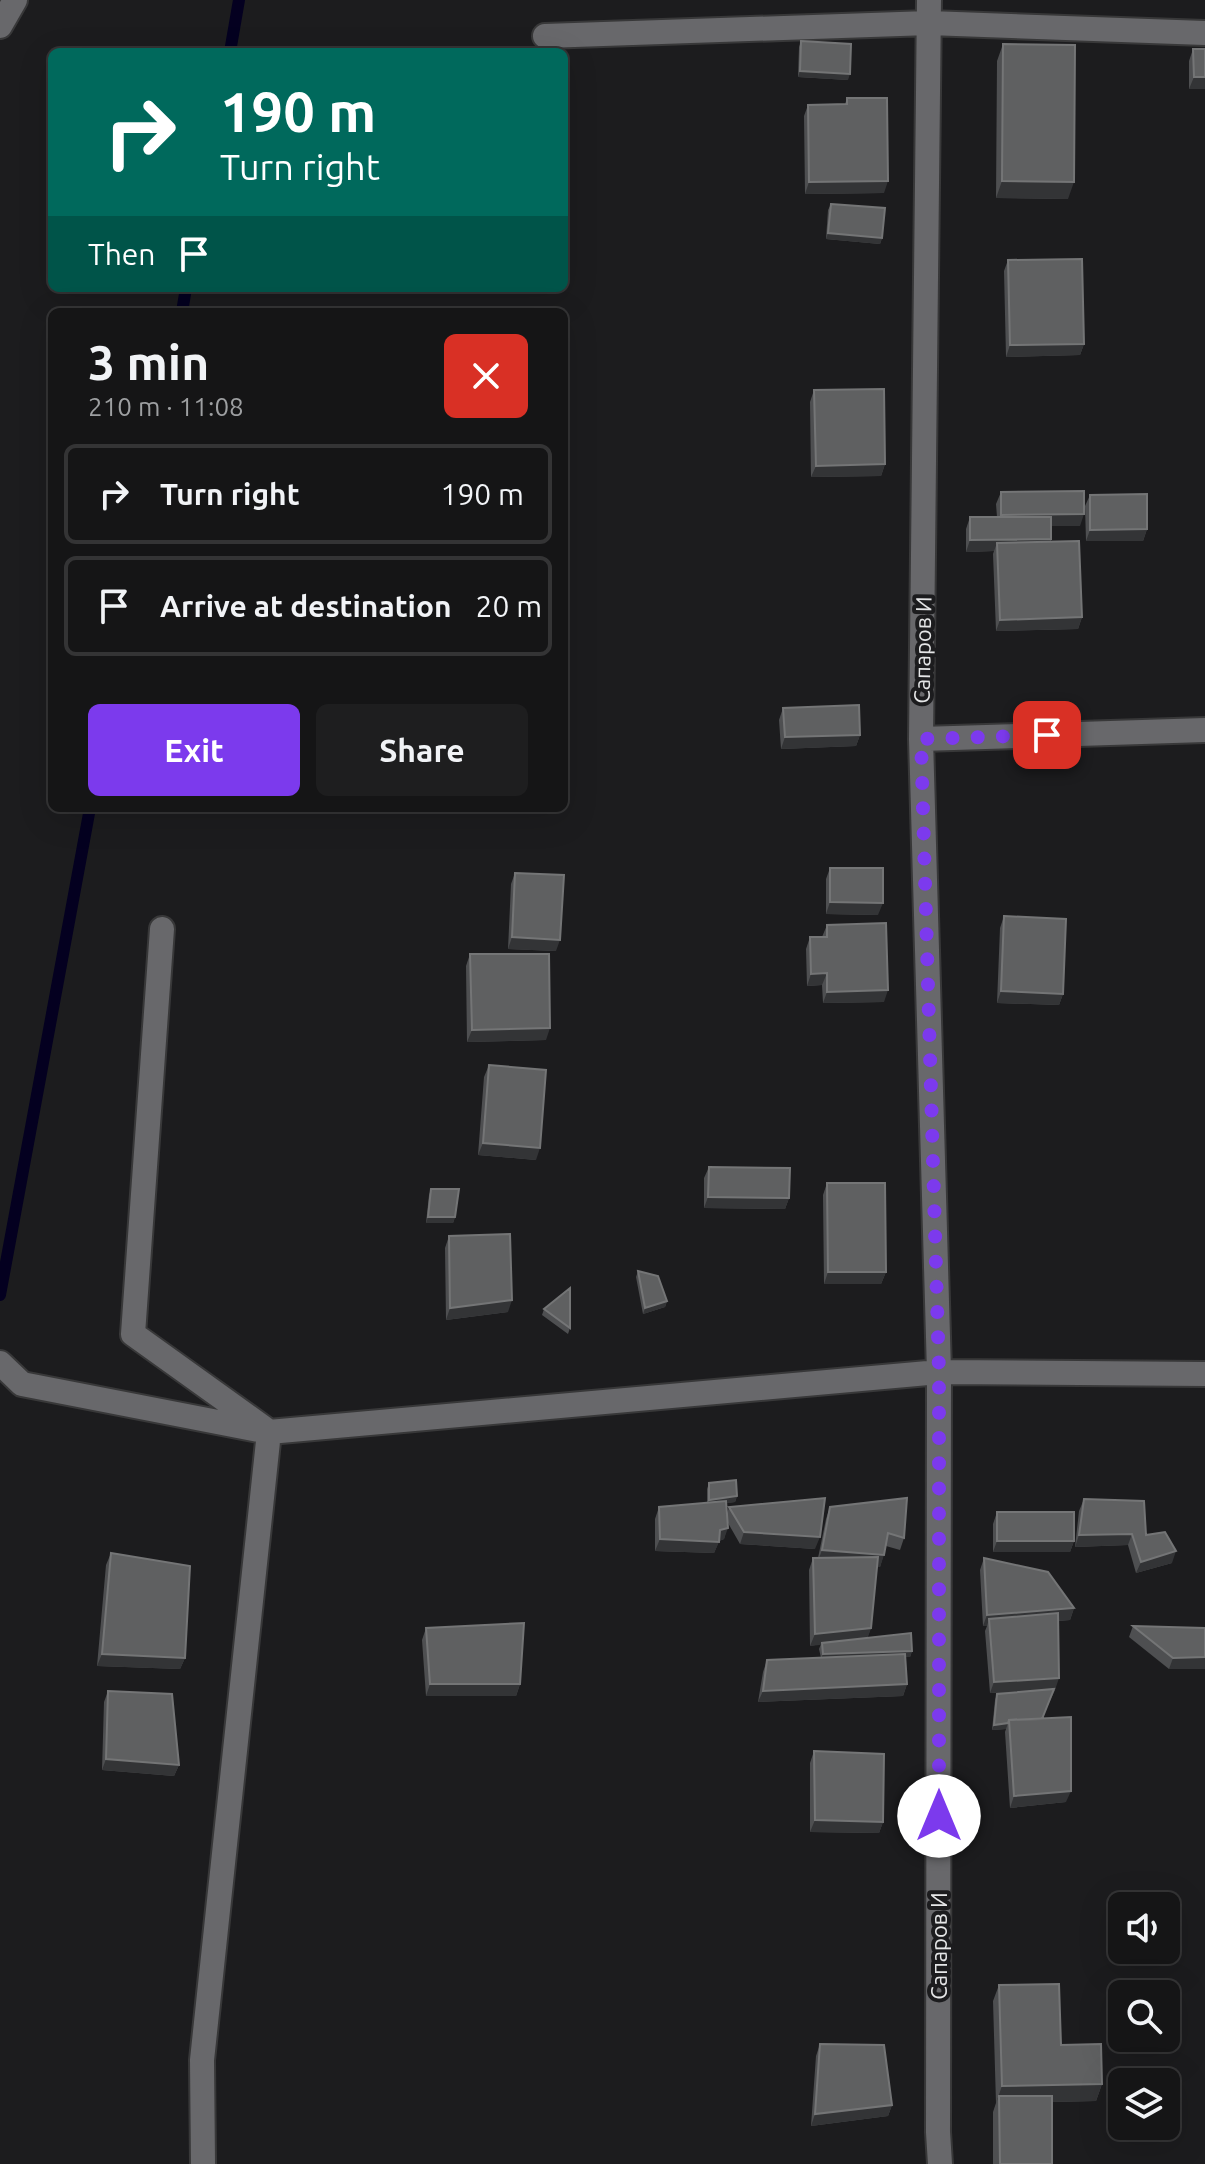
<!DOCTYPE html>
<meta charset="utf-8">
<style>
:root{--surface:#151516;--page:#1e1e1f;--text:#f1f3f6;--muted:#9d9fa1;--line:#343435;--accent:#7c3aed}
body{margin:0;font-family:Ubuntu,sans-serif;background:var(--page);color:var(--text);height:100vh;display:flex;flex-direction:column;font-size:30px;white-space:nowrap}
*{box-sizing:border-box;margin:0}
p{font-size:26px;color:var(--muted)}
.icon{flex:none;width:44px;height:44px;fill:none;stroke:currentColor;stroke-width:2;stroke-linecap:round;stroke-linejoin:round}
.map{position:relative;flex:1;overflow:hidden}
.drawer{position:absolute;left:48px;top:308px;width:520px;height:504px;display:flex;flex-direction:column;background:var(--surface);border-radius:12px;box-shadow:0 8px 32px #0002,0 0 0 2px var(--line)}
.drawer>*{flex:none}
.guide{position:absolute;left:48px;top:48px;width:520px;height:244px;border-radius:12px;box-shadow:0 8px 32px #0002,0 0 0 2px var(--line);background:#00695c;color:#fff;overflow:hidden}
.fabs{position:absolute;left:1108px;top:1892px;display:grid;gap:16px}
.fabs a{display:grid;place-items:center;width:72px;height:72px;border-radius:12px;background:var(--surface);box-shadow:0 8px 32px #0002,0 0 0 2px var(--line);font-size:40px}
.pin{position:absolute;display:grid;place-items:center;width:68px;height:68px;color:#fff;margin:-34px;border-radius:16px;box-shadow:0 4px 12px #0006}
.me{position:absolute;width:88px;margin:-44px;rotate:0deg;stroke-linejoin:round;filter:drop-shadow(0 0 6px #0008)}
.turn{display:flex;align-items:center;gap:28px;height:168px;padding:0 40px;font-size:36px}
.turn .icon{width:104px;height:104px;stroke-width:2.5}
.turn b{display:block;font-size:56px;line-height:68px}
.then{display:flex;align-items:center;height:76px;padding:0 40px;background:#0003;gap:16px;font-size:30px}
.round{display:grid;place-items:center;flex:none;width:84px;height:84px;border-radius:12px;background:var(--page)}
.overview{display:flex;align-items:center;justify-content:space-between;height:136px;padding:0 40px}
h1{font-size:48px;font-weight:700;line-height:60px}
.button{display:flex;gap:16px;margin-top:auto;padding:16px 40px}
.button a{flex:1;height:92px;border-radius:12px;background:var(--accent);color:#fff;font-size:32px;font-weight:700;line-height:92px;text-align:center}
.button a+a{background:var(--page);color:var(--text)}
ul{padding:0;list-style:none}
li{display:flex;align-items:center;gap:24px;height:100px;margin:0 16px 12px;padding:0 24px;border:4px solid var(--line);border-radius:12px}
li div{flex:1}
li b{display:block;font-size:30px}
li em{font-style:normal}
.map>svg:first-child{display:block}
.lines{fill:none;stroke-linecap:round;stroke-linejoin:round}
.stream{stroke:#040020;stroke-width:12}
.minor-casing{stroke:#383839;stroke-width:28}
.minor{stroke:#68686b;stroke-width:24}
.wall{fill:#4e4f51}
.shaded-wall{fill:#333436}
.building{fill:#5f6061;stroke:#747576;stroke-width:2}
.route{stroke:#7c3aed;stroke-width:14;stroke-dasharray:0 25.2}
.labels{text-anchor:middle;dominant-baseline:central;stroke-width:8;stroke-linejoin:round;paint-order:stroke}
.street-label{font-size:22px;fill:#e5e6e7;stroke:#1c1c1e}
</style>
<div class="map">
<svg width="1205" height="2164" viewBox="0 0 1205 2164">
<rect width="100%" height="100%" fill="#1c1c1e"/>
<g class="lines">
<!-- stream -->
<path class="stream" d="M230,52L239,0
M182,312L186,288
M0,1295L90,808"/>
<defs>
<path id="minor" d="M929,0L921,739L939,1372L938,2132L940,2164
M0,26L15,0
M545,36L929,23L1205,33
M921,739L1205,730
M162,929L133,1334L264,1428
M0,1363L22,1384L269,1432L939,1372L1205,1374
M203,2164L202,2060L269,1432"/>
</defs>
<!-- minor casing -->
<use href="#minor" class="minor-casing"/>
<!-- minor -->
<use href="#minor" class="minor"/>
</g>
<!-- wall -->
<path class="wall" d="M801,41L848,80L798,77L799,47Z
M1003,44L1068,199L996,198L997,61Z
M1193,49H1205V89H1189V61Z
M847,98L884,193L805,194L804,116L808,105L845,104Z
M831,204L882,238L880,244L826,239L828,210Z
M1008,260L1084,344L1080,355L1006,357L1004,271Z
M814,390L885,464L881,476L811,477L810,402Z
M1001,492L1080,526H1051V541L1082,617L1078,629L996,631L993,554L994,551L966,552V529L970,517H997L996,504Z
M1090,495L1147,529L1143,541H1086L1085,506Z
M783,708L860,735L856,746L781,749L779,720Z
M830,868L878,915L826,914V879Z
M515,873L556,951L508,949L511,884Z
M1004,916L1063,994L1059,1005L997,1003L1000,928Z
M827,925L884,1002L823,1003L822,985L807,986L806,949L810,937H822Z
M470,954L546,1040L467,1042L466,966Z
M489,1065L536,1160L478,1155L484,1077Z
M709,1167L789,1198L785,1209L704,1208V1178Z
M827,1183L886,1272L881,1284H824L823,1195Z
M431,1189L455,1217L453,1223H426L429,1195Z
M449,1236L508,1312L446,1320L445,1248Z
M638,1271L667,1301L665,1307L643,1314L636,1277Z
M544,1309L570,1328L568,1334L542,1315Z
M709,1483L737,1496L735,1502L726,1503L727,1514L729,1507L815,1549L740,1544L728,1523L724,1539L719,1541L714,1553L655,1551V1519L659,1507L707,1503V1489Z
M1084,1499L1146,1535L1172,1563L1136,1573L1128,1545L1075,1547L1079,1511Z
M830,1507L904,1538L900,1550L886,1546L880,1567L877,1566L871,1628L867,1638L912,1651L910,1657H905L907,1684L903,1696L758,1702L763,1672L767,1660L821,1658L819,1649L821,1644L810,1646L809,1570L813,1558H818L826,1519Z
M997,1512L1074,1541L1070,1552H993V1524Z
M111,1553L185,1658L180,1669L97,1666L106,1565Z
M984,1558L1074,1608L1070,1620L1058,1621L1055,1690L1042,1718L1066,1802L1010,1808L1005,1732L1006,1729L992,1730L995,1700L997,1694L1027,1692L990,1693L985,1631L987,1626H983L980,1570Z
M1133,1626L1205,1628V1669H1169L1129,1637Z
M426,1628L520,1684L516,1696H426L422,1640Z
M108,1691L179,1765L174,1776L102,1770L104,1702Z
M814,1751L883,1822L879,1833L810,1832V1763Z
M999,1985L1102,2084L1096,2101L1052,2102V2164H993V2112L996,2103L993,2001Z
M820,2044L892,2105L888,2116L811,2126L816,2056Z"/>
<!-- shaded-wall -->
<path class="shaded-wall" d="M800,71L850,74L848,80L798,77Z
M1194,77H1205V89H1189Z
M888,181L884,193L805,194L809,182Z
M1002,181L1074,182L1068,199L996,198Z
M828,233L882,238L880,244L826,239Z
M1084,344L1080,355L1006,357L1010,345Z
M885,464L881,476L811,477L816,466Z
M1084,514L1080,526H997L1001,515Z
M1147,529L1143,541H1086L1090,530Z
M1051,539L1047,551L997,543L994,551L966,552L970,540Z
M1082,617L1078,629L996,631L1000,620Z
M860,735L856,746L781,749L785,737Z
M830,902L883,903L878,915L826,914Z
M512,937L560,940L556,951L508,949Z
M827,973L822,985L807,986L811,974Z
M888,990L884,1002L823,1003L827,992Z
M1001,991L1063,994L1059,1005L997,1003Z
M550,1028L546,1040L467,1042L472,1030Z
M483,1143L540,1148L536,1160L478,1155Z
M708,1197L789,1198L785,1209L704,1208Z
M428,1217H455L453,1223H426Z
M828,1272H886L881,1284H824Z
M512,1300L508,1312L446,1320L450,1308Z
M667,1301L665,1307L643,1314L645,1308Z
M737,1496L735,1502L707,1506L709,1500Z
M728,1528L724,1539L717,1542H719L714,1553L655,1551L660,1539L720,1530Z
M744,1532L820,1537L815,1549L740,1544Z
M1132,1534L1128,1545L1075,1547L1079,1535Z
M997,1541H1074L1070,1552H993Z
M822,1550L884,1555L880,1567L818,1561Z
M1176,1551L1172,1563L1136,1573L1141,1562Z
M1074,1608L1070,1620L990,1626L989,1619L987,1626H983L987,1615Z
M871,1628L867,1640L810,1646L815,1634Z
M912,1651L910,1657L821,1659L823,1654Z
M102,1654L185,1658L180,1669L97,1666Z
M1205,1657V1669H1169L1173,1658Z
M1059,1678L1055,1690L990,1693L994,1682Z
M430,1684H520L516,1696H426Z
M907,1684L903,1696L758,1702L763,1691Z
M1008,1723L1006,1729L992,1730L994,1725Z
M106,1759L179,1765L174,1776L102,1770Z
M1071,1791L1066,1802L1010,1808L1014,1796Z
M815,1820L883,1822L879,1833L810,1832Z
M1102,2084L1096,2101L999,2103V2096L996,2103L1002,2086Z
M892,2105L888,2116L811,2126L815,2114Z"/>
<!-- building -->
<path class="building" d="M801,41L851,44L850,74L800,71Z
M1003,44L1075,45L1074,182L1002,181Z
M1193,49H1205V77H1194Z
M847,98H887L888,181L809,182L808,105L847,104Z
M831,204L885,208L882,238L828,233Z
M1082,259L1084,344L1010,345L1008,260Z
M884,389L885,464L816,466L814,390Z
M1084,491V514L1001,515V492Z
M1147,494V529L1090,530V495Z
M970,517H1051V539L970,540Z
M1079,541L1082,617L1000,620L997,543Z
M859,705L860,735L785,737L783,708Z
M830,868H883V903L830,902Z
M515,873L564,875L560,940L512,937Z
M1004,916L1066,919L1063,994L1001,991Z
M886,923L888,990L827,992V973L811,974L810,937H827V925Z
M470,954H549L550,1028L472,1030Z
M489,1065L546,1070L540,1148L483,1143Z
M709,1167L790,1168L789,1198L708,1197Z
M827,1183H885L886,1272H828Z
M431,1189H459L455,1217H428Z
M510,1234L512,1300L450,1308L449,1236Z
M638,1271L658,1276L667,1301L645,1308Z
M570,1288V1328L544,1309Z
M736,1480L737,1496L709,1500V1483Z
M825,1498L820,1537L744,1532L729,1507Z
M907,1498L904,1538L888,1533L884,1555L822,1550L830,1507Z
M1084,1499L1144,1501L1146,1535L1165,1532L1176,1551L1141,1562L1132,1534L1079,1535Z
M726,1501L728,1528L720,1530L719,1542L660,1539L659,1507Z
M997,1512H1074V1541H997Z
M111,1553L190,1566L185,1658L102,1654Z
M878,1557L871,1628L815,1634L813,1558Z
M984,1558L1048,1572L1074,1608L987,1615Z
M1058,1613L1059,1678L994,1682L989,1619Z
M524,1623L520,1684H430L426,1628Z
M1133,1626L1205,1628V1657L1173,1658Z
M911,1633L912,1651L823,1654L822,1643Z
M905,1654L907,1684L763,1691L767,1660Z
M1054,1689L1042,1719L1009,1720L1008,1723L994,1725L997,1694Z
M108,1691L172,1694L179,1765L106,1759Z
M1071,1717V1791L1014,1796L1009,1720Z
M814,1751L884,1754L883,1822L815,1820Z
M1059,1984L1061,2045L1101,2044L1102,2084L1002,2086L999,1985Z
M820,2044L884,2045L892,2105L815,2114Z
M999,2096H1052V2164H1000Z"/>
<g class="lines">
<!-- route -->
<path class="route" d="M939,1816V1372L921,739L1047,735"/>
</g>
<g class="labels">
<!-- street labels -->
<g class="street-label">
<text transform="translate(922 650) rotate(-89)">Сапаров И</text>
<text transform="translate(938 1946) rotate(-90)">Сапаров И</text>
</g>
</g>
</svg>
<div class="fabs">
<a><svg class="icon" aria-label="sound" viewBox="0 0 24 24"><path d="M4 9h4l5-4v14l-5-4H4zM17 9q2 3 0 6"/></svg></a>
<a><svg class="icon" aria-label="search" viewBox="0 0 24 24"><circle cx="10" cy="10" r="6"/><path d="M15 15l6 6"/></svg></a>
<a><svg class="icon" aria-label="layers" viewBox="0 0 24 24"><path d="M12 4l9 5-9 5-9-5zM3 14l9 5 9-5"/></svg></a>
</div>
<div class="pin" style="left:1047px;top:735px;background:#d93025"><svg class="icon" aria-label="arrive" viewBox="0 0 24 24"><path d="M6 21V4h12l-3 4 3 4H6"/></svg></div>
<svg class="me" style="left:939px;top:1816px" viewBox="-20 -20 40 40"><circle r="19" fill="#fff"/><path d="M0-13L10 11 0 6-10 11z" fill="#7c3aed"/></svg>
<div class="guide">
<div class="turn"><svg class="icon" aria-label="right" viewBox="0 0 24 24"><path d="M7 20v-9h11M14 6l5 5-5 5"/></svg><div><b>190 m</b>Turn right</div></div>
<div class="then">Then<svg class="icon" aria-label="arrive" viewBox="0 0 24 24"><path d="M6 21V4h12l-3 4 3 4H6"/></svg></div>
</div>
<section class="drawer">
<div class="overview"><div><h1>3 min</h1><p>210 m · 11:08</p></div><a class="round" style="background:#d93025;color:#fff"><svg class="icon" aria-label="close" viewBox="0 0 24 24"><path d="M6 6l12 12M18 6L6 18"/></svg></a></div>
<ul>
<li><svg class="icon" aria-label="right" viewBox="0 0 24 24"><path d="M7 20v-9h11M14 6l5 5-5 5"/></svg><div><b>Turn right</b></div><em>190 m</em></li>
<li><svg class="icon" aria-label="arrive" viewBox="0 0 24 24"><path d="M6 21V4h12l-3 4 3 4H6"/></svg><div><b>Arrive at destination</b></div><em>20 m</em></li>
</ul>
<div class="button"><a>Exit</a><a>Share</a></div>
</section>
</div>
